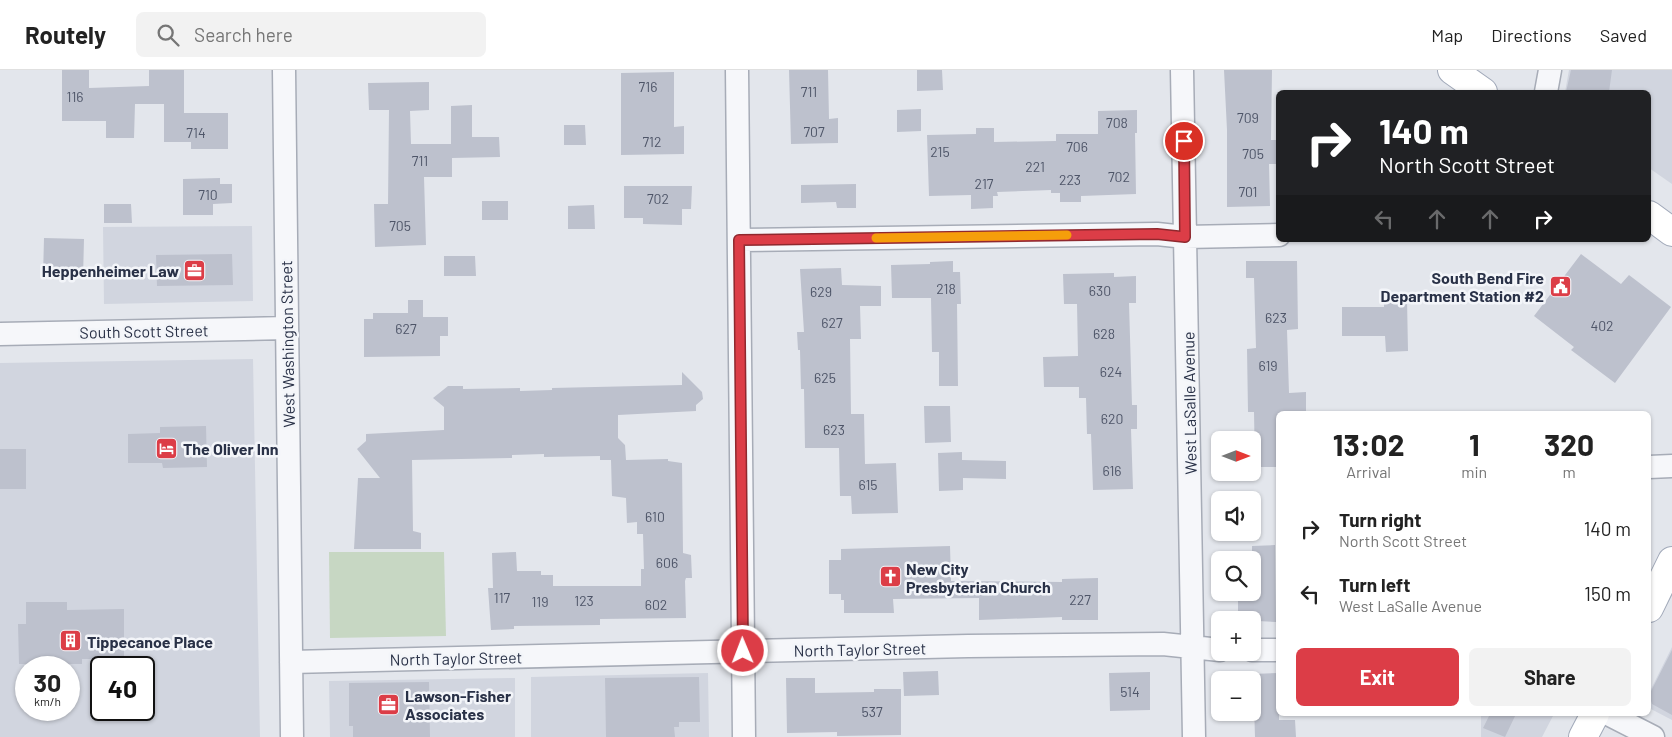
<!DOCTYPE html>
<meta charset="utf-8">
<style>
:root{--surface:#fff;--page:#f2f2f2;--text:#222;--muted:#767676;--line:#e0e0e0;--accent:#dc3d47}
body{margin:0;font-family:Barlow,sans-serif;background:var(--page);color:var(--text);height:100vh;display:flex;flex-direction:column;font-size:19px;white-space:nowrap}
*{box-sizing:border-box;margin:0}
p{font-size:16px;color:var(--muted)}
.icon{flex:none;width:28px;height:28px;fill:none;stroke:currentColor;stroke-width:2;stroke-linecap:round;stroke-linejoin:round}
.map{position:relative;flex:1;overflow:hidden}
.drawer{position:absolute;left:1276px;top:341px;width:375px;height:305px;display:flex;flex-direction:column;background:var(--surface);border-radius:8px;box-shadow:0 1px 4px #0004}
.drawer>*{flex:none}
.top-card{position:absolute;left:1276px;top:20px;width:375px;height:152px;border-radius:8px;box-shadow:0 1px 4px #0004;background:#202124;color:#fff;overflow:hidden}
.needle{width:32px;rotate:90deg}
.tools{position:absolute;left:1211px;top:361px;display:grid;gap:10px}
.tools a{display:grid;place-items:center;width:50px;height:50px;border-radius:8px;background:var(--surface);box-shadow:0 1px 4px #0004;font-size:25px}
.speed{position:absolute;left:15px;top:586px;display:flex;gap:10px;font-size:25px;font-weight:700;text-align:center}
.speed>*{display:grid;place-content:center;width:65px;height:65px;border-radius:50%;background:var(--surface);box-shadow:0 1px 4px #0004;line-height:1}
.speed small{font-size:12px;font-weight:400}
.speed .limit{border:2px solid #111;border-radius:8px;background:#fff;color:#111}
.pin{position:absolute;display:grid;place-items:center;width:42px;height:42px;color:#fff;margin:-21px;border:2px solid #fff;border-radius:50%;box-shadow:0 1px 5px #0007}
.me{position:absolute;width:55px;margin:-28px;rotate:359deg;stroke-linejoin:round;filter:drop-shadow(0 0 4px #0008)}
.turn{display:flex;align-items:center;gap:18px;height:105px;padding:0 20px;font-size:22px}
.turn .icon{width:65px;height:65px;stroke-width:2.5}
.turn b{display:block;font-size:35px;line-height:42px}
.lanes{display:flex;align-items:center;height:48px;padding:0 20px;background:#0003;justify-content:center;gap:25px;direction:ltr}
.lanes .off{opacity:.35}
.eta{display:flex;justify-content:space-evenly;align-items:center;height:85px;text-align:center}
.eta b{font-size:30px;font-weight:700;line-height:35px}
.button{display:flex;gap:10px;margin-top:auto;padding:10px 20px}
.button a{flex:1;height:58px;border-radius:8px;background:var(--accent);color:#fff;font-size:20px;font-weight:700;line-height:58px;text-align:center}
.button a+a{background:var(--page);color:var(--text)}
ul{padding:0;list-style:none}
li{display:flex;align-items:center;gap:15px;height:65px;padding:0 20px}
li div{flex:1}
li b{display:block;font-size:19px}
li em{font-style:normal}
header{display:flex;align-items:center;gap:30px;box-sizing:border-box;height:70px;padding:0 25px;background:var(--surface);border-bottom:1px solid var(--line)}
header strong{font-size:24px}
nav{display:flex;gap:28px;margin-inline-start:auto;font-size:18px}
.search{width:350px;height:45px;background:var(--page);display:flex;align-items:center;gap:12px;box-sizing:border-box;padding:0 18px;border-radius:8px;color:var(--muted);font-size:19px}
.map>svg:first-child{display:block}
.built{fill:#d1d5df;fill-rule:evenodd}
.green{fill:#c7d7c3}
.building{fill:#bdc1cd}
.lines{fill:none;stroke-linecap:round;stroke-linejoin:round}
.minor-casing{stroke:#a7acb7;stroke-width:25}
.major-casing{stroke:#a1a9b9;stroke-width:30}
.minor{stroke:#f6f7fa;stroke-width:22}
.major{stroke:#fff;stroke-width:28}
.route-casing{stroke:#8f282e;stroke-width:12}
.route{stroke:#dc3d47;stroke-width:9}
.slow{stroke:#f59e0b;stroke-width:9}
.labels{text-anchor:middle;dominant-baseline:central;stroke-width:5;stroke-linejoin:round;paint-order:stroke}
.number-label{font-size:14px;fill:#4e5568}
.poi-label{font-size:16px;font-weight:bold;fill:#293147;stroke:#f3f5f9;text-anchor:start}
.street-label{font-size:16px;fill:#293147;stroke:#f3f5f9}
</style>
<header>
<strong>Routely</strong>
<div class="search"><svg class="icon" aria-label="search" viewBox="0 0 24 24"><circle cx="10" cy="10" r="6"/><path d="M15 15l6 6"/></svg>Search here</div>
<nav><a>Map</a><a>Directions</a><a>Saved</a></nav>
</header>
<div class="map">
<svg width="1672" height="667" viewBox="0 0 1672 667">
<rect width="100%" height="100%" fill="#e3e6ec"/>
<!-- built -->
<path class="built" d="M1569,0H1672V114L1649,98V22H1565Z
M252,156L253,231L104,234L103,157Z
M253,289L260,667H0V293ZM26,598H69V640H26ZM101,598H144V640H101Z
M1672,577V650L1649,638V623Z
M708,603L709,667H531V607Z
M515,608V667H330L329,611Z
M1481,644H1554L1542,667H1481Z"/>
<!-- green -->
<path class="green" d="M329,482H444L446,566L330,568Z"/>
<!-- building -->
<path class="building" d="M62,0H89V18L149,16V0H184V43H228V79H191V72H164V34H135L134,68H106V51H62Z
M789,0H828L829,49L838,48V73L791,74Z
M917,0H942L943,20L917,21Z
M1224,0H1272L1271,70H1279V94H1269L1270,136L1227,137V60Z
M1571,0H1612L1609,22H1566Z
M674,2V57L684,56V84L621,85V3Z
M429,12V40L410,41L411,74H451V36L472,35V67H499L500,87L452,88V107H424L426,175L375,177L374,134H388L389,40H369L368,13Z
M921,39V61L897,62V40Z
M1137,40V63H1135L1136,124L1081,126V132H1060V123H1051V120L997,122L998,126H993V138L971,139V125L929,126L927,65L976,64V58H994V72L1056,71V64H1098V41Z
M564,55H585L586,75H564Z
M220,108V114H232V133L213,134V145H183V109Z
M856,114V138H837L836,132L801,133V115Z
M624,116H692L691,139H682V155L643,154V148H624Z
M482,131H508V150H482Z
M104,134H131L132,153H104Z
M594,135L595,159H568V136Z
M44,168L84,169L83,208L43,207Z
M232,184L233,215L157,216L156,185Z
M1581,184L1621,214L1629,205L1671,237L1615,313L1571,280L1574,277L1534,246Z
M444,186H475L476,206H444Z
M953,191V202H960L961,234H957L958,316H939V282H932L931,228H892L891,195L930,194V192Z
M1246,191H1297L1298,259L1287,260L1289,323L1306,322V344H1279V397H1255L1254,342H1248L1247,279L1256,278L1254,208H1246Z
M841,198L842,215L881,216V236H860L861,269H850L851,344H864L865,394L896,393L898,443L852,444L851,426H840L839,378H805L804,319H801L800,280H798L797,262H804L800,199Z
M1114,203V207L1136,206V233H1129L1132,335H1137V359H1131L1133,419L1093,420L1091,364H1087L1086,328H1079V317H1044L1043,287L1078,286L1077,234H1064L1063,204Z
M1407,229L1408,281L1386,282L1385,266H1342V237H1384V230Z
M408,230H423V247H448V266H440V286L364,287V249H373V243H408Z
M682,302L702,322L703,329L696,335V341L618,345V368L625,375L626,390L668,389V391L682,393L683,483L691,485L692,508H686L685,511L686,548L600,549V555L514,556V559L491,560L488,518H493L492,483L516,482L517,501H541V505H553V516H641V499H644L643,464H637V452L627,453L626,428L612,426L611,390H600V386L544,387V384L512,385V388L412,390L413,461L421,463V479H354L358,408H380L357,379L366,371V364L444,360V337L433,328L448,316H463V319L520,318V321L552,320V318L682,315Z
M924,336H950L951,372L925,373Z
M206,356L207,397L163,398L162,393H128V364L160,363V357Z
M0,379H26V419H0Z
M962,382V390L1006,391V409L963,408V420L939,421L938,383Z
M1275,475L1276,552L1238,550V522H1252V476Z
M950,476L951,511L1062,512V509L1098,508V550H1062V547L979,550V528L893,529L894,543H844V530H841V524H829V490H841V479Z
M26,532H67V540L124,539V589H82V594H19L18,554H26Z
M1672,580V645L1652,634L1649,625Z
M938,601L939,625L904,626L903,602Z
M1150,602V640L1110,641L1109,603Z
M1279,603V650H1295L1296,667H1255L1253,604Z
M699,607L700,652H679V657H674L675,667H606L605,608Z
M786,608H815V623L874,622V619H901V665L837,666V662L787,663Z
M429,612L430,667H353V656H349V613Z
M1490,644H1516L1505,667L1483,658Z"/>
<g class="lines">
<defs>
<path id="minor" d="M284,0L292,667
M737,0L744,667
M1182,0L1194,667
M1546,22L1550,0
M739,170L1157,164L1185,167L1279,165
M0,264L287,258
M1649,397L1672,396
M1252,580H1279
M291,592L968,576L1163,574L1220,580
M1608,644L1653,667"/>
<path id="major" d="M1452,0L1483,22
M1649,145L1672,162
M1649,538L1672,491
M1583,667L1595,644"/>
</defs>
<!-- minor casing -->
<use href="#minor" class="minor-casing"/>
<!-- major casing -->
<use href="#major" class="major-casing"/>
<!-- minor -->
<use href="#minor" class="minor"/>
<!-- major -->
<use href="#major" class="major"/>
</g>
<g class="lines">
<defs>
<path id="route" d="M743,581L739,170L1157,164L1185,167L1184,71"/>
</defs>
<!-- route casing -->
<use href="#route" class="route-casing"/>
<!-- route -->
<use href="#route" class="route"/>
<!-- slow -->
<path class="slow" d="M876,168L1067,165"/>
</g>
<!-- icons -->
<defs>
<symbol id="office-square" viewBox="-11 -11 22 22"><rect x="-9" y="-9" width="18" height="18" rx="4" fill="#dc3d47" stroke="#f3f5f9"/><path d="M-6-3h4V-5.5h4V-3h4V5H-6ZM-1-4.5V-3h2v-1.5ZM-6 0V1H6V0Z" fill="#fff"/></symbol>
<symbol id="civic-square" viewBox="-11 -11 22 22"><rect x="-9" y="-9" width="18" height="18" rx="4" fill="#dc3d47" stroke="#f3f5f9"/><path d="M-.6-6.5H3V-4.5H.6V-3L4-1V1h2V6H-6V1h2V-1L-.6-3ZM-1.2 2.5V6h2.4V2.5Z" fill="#fff"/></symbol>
<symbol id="hotel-square" viewBox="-11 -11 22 22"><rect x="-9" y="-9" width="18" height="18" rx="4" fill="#dc3d47" stroke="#f3f5f9"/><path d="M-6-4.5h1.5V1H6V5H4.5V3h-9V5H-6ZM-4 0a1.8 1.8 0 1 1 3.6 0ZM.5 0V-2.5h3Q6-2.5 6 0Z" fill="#fff"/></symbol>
<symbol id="church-square" viewBox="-11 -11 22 22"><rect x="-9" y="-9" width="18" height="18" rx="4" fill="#dc3d47" stroke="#f3f5f9"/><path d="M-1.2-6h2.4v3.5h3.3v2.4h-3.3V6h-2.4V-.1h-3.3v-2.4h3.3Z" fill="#fff"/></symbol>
<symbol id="building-square" viewBox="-11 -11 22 22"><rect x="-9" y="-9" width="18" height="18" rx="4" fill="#dc3d47" stroke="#f3f5f9"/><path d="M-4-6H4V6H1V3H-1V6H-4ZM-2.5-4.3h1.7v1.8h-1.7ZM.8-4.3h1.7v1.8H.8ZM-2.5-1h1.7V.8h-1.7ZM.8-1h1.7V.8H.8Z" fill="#fff"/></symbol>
</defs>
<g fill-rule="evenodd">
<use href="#office-square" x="182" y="188" width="25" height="25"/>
<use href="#civic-square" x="1548" y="204" width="25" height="25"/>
<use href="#hotel-square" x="154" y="366" width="25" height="25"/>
<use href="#church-square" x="878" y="494" width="25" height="25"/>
<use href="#building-square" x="58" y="558" width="25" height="25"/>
<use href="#office-square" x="376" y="622" width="25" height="25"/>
</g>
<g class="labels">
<!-- number labels -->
<g class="number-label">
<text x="648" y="16">716</text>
<text x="809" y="21">711</text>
<text x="75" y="26">116</text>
<text x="1248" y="47">709</text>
<text x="1117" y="52">708</text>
<text x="814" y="61">707</text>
<text x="196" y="62">714</text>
<text x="652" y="71">712</text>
<text x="1077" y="76">706</text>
<text x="940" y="81">215</text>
<text x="1253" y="83">705</text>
<text x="420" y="90">711</text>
<text x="1035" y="96">221</text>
<text x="1119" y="106">702</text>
<text x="1070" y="109">223</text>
<text x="984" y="113">217</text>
<text x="1248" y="121">701</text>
<text x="208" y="124">710</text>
<text x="658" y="128">702</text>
<text x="400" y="155">705</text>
<text x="946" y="218">218</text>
<text x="1100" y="220">630</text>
<text x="821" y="221">629</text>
<text x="1276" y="247">623</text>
<text x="832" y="252">627</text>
<text x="1602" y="255">402</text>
<text x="406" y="258">627</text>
<text x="1104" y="263">628</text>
<text x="1268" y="295">619</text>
<text x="1111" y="301">624</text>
<text x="825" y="307">625</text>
<text x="1112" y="348">620</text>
<text x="834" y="359">623</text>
<text x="1112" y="400">616</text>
<text x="868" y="414">615</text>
<text x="655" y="446">610</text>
<text x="667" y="492">606</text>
<text x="502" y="527">117</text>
<text x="1080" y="529">227</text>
<text x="584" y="530">123</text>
<text x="540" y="531">119</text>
<text x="656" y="534">602</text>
<text x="1130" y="621">514</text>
<text x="872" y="641">537</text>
</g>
<!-- poi labels -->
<g class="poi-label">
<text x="179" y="200" text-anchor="end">Heppenheimer Law</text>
<text x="1544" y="207" text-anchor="end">South Bend Fire<tspan x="1544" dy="18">Department Station #2</tspan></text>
<text x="183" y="378">The Oliver Inn</text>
<text x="906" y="498">New City<tspan x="906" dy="18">Presbyterian Church</tspan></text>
<text x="87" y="571">Tippecanoe Place</text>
<text x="405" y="625">Lawson-Fisher<tspan x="405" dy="18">Associates</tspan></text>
</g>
<!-- street labels -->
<g class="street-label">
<text transform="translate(144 261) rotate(-1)">South Scott Street</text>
<text transform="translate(287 274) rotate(-91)">West Washington Street</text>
<text transform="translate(1189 333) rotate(-91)">West LaSalle Avenue</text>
<text transform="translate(860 579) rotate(-1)">North Taylor Street</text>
<text transform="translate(456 588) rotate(-1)">North Taylor Street</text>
</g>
</g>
</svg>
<div class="tools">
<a><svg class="needle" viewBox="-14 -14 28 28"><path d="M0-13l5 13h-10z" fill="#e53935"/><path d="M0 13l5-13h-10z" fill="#767676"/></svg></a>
<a><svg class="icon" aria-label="sound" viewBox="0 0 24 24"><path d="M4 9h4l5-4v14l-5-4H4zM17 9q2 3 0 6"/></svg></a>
<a><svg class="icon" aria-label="search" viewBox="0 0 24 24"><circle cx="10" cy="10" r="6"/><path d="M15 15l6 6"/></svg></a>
<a>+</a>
<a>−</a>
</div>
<div class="speed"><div>30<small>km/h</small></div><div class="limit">40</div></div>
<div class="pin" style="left:1184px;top:71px;background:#d93025"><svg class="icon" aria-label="arrive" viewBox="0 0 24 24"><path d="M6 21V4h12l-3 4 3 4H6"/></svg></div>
<svg class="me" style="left:743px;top:581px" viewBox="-20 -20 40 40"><circle r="17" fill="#dc3d47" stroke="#fff" stroke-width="3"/><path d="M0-11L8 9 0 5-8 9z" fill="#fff"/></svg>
<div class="top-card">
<div class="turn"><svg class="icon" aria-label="right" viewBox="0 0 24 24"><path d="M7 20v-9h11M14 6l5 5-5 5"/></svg><div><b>140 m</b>North Scott Street</div></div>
<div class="lanes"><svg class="icon off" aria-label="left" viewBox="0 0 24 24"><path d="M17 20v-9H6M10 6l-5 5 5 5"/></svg><svg class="icon off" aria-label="ahead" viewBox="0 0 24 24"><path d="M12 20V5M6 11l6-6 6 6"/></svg><svg class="icon off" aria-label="ahead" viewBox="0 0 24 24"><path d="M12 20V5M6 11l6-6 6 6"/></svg><svg class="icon" aria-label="right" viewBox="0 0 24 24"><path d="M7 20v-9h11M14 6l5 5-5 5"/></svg></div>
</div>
<section class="drawer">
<div class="eta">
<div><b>13:02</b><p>Arrival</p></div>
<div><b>1</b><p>min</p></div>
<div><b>320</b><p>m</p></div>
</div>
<ul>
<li><svg class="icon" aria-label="right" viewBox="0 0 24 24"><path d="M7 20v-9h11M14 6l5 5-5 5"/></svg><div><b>Turn right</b><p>North Scott Street</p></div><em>140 m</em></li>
<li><svg class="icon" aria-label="left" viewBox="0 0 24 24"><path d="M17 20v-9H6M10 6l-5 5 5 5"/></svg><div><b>Turn left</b><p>West LaSalle Avenue</p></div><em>150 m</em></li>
</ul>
<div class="button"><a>Exit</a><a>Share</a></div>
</section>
</div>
